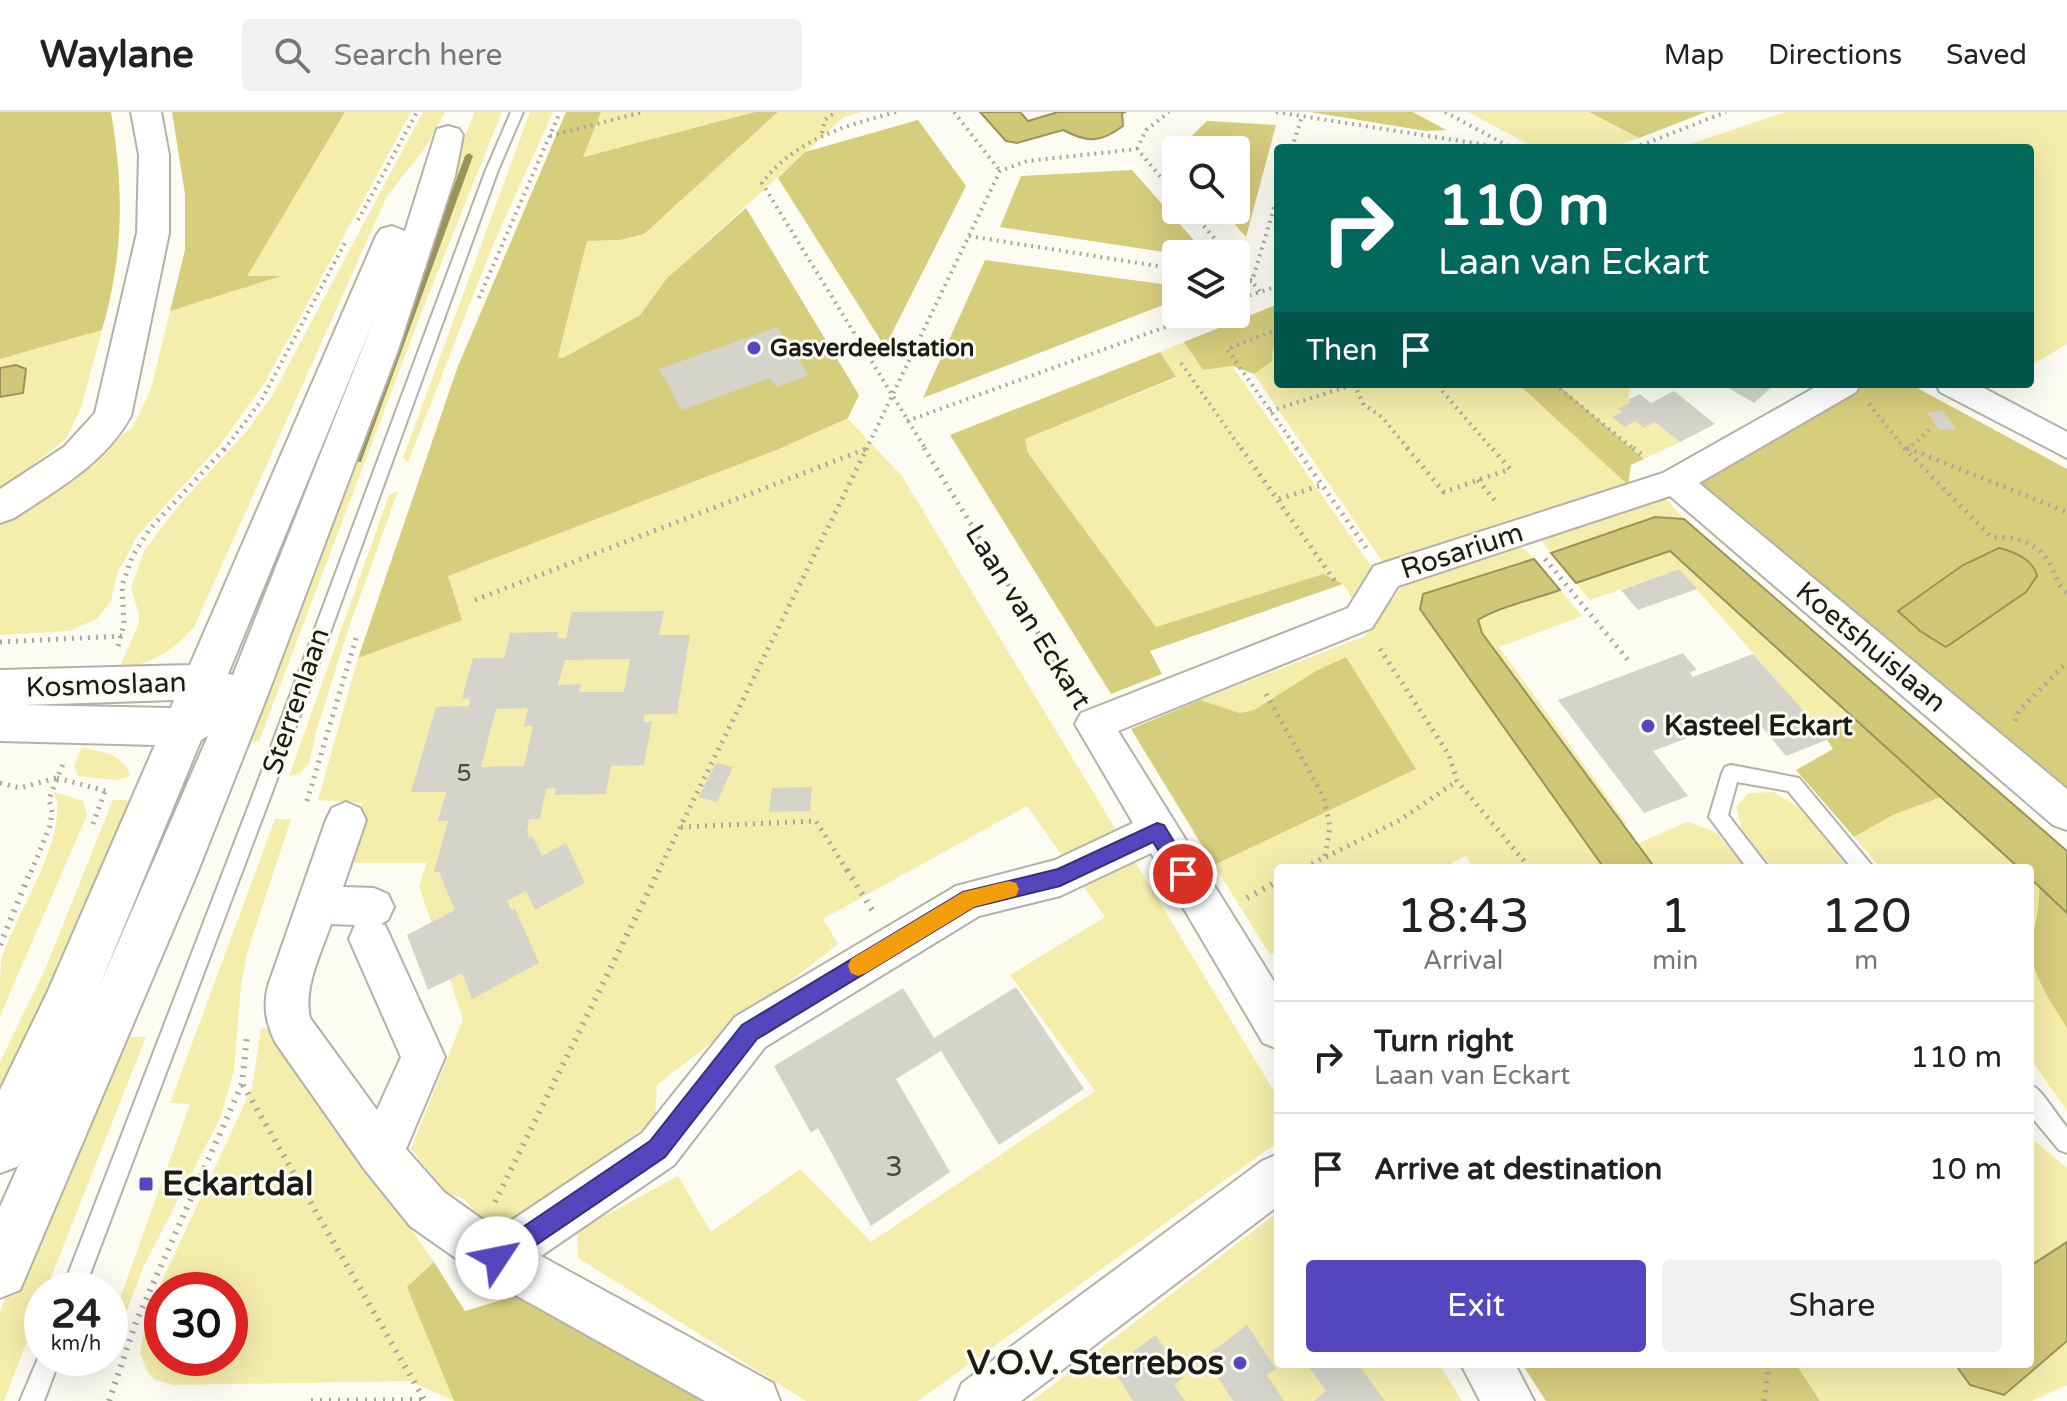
<!DOCTYPE html>
<style>
:root{--surface:#fff;--page:#f2f2f2;--text:#222;--muted:#767676;--line:#e0e0e0;--accent:#5546be}
body{margin:0;font-family:"Varela Round",sans-serif;background:var(--page);color:var(--text);height:100vh;display:flex;flex-direction:column;font-size:30px;white-space:nowrap}
*{box-sizing:border-box;margin:0}
p{font-size:26px;color:var(--muted)}
.icon{flex:none;width:44px;height:44px;fill:none;stroke:currentColor;stroke-width:2;stroke-linecap:round;stroke-linejoin:round}
.map{position:relative;flex:1;overflow:hidden}
.sheet{position:absolute;left:1274px;top:752px;width:760px;height:504px;display:flex;flex-direction:column;background:var(--surface);border-radius:8px;box-shadow:0 8px 32px #0002}
.sheet>*{flex:none}
.guide{position:absolute;left:1274px;top:32px;width:760px;height:244px;border-radius:8px;box-shadow:0 8px 32px #0002;background:#00695c;color:#fff;overflow:hidden}
.buttons{position:absolute;left:1162px;top:24px;display:grid;gap:16px}
.buttons a{display:grid;place-items:center;width:88px;height:88px;border-radius:8px;background:var(--surface);box-shadow:0 8px 32px #0002;font-size:40px}
.speed{position:absolute;left:24px;top:1160px;display:flex;gap:16px;font-size:40px;font-weight:700;text-align:center}
.speed>*{display:grid;place-content:center;width:104px;height:104px;border-radius:50%;background:var(--surface);box-shadow:0 8px 32px #0002;line-height:1}
.speed small{font-size:20px;font-weight:400}
.speed .limit{border:12px solid #d22;background:#fff;color:#111}
.pin{position:absolute;display:grid;place-items:center;width:68px;height:68px;color:#fff;margin:-34px;border:4px solid #fff;border-radius:50%;box-shadow:0 2px 8px #0007}
.me{position:absolute;width:88px;margin:-44px;rotate:56deg;stroke-linejoin:round;filter:drop-shadow(0 0 6px #0008)}
.turn{display:flex;align-items:center;gap:28px;height:168px;padding:0 32px;font-size:36px}
.turn .icon{width:104px;height:104px;stroke-width:2.5}
.turn b{display:block;font-size:56px;line-height:68px}
.then{display:flex;align-items:center;height:76px;padding:0 32px;background:#0003;gap:16px;font-size:30px}
.eta{display:flex;justify-content:space-evenly;align-items:center;height:136px;text-align:center}
.eta b{font-size:48px;font-weight:600;line-height:56px}
.cta{display:flex;gap:16px;margin-top:auto;padding:16px 32px}
.cta a{flex:1;height:92px;border-radius:8px;background:var(--accent);color:#fff;font-size:32px;font-weight:600;line-height:92px;text-align:center}
.cta a+a{background:var(--page);color:var(--text)}
ul{padding:0;list-style:none}
li{display:flex;align-items:center;gap:24px;height:112px;padding:0 32px;border-top:2px solid var(--line)}
li div{flex:1}
li b{display:block;font-size:30px}
li em{font-style:normal}
header{display:flex;align-items:center;gap:48px;box-sizing:border-box;height:112px;padding:0 40px;background:var(--surface);border-bottom:2px solid var(--line)}
header strong{font-size:38px}
nav{display:flex;gap:44px;margin-inline-start:auto;font-size:28px}
.search{width:560px;height:72px;background:var(--page);display:flex;align-items:center;gap:20px;box-sizing:border-box;padding:0 28px;border-radius:8px;color:var(--muted);font-size:30px}
.map>svg:first-child{display:block}
.green{fill:#f4edac;fill-rule:evenodd}
.forest{fill:#d6cd7d}
.water{fill:#d1c877;stroke:#9a945a;stroke-width:2}
.lines{fill:none;stroke-linecap:round;stroke-linejoin:round}
.stream{fill:#9a945a;fill-rule:evenodd}
.building{fill:#d5d4ca;fill-rule:evenodd}
.lane-casing{stroke:#b2b2a8;stroke-width:4}
.street-casing{stroke:#b2b2a8;stroke-width:4}
.secondary-casing{stroke:#b2b2a8;stroke-width:4}
.path-far2{stroke:#a8a7a0;stroke-width:4;stroke-dasharray:2 5;stroke-linecap:butt}
.path-far1{stroke:#a8a7a0;stroke-width:5;stroke-dasharray:2 6;stroke-linecap:butt}
.path{stroke:#a8a7a0;stroke-width:6;stroke-dasharray:2 7;stroke-linecap:butt}
.lane{fill:#fff;fill-rule:evenodd}
.street{fill:#fff;fill-rule:evenodd}
.secondary{fill:#fff;fill-rule:evenodd}
.route{fill:#5546be;stroke:#372e7c;stroke-width:2}
.slow{fill:#f59e0b}
.poi-dot{fill:#5546be;stroke:#fdfcf2;stroke-width:3}
.labels{text-anchor:middle;dominant-baseline:central;stroke-width:6;stroke-linejoin:round;paint-order:stroke}
.far-poi-label{font-size:24px;font-weight:bold;fill:#1b1b17;stroke:#fdfcf2;text-anchor:start}
.number-label{font-size:24px;fill:#4a4944}
.street-label{font-size:28px;fill:#1b1b17;stroke:#fdfcf2}
.poi-label{font-size:28px;font-weight:bold;fill:#1b1b17;stroke:#fdfcf2;text-anchor:start}
.near-number-label{font-size:28px;fill:#4a4944}
.near-poi-label{font-size:34px;font-weight:bold;fill:#1b1b17;stroke:#fdfcf2;text-anchor:start}
</style>
<header>
<strong>Waylane</strong>
<div class="search"><svg class="icon" aria-label="search" viewBox="0 0 24 24"><circle cx="10" cy="10" r="6"/><path d="M15 15l6 6"/></svg>Search here</div>
<nav><a>Map</a><a>Directions</a><a>Saved</a></nav>
</header>
<div class="map">
<svg width="2067" height="1289" viewBox="0 0 2067 1289">
<rect width="100%" height="100%" fill="#fdfcf2"/>
<!-- green -->
<path class="green" d="M345,0H411L265,270L220,333L137,424L117,462L111,489L98,506L70,519L0,523V413L132,316L151,277L170,199L278,165H246Z
M423,0H445L426,35L387,84L194,515C174,538 150,553 119,557L139,511V502L131,476L144,439L180,392L246,320L272,284Z
M475,0H502L422,199L259,629L237,630L443,76Z
M530,0H553L492,135L408,350L403,346Z
M601,0H755L582,45Z
M778,0H862L844,5L667,166L640,203L563,246L558,245L587,129L620,128L644,122Z
M1468,0H1589L1639,26L1609,36H1535Z
M1785,0H2067V232L2030,254V36H1679Z
M102,218L81,296L66,327L0,378V285L22,281L16,253L0,256V247Z
M1184,230L1203,258L1232,254L1378,464L1357,494L1343,472L1322,462L1156,516L1028,341L1025,327L1176,266L1160,240Z
M1278,232V272H1518L1628,373L1386,455L1254,262L1271,249L1273,236Z
M1557,272H1631L1628,288L1680,330L1644,347Z
M847,306L902,364L1278,986V1030L918,1289H806L578,1146L577,1119L678,1064L711,1120L800,1057L871,1130L1095,979L1010,863L1105,805L1027,694L823,807L838,832L657,973L655,1008L556,1079L492,1120L465,1088L445,1080L411,1037L463,907L419,774L427,751H343L363,691L318,688L358,546L461,508L448,464L779,337Z
M398,379L348,518L316,620L309,652L299,662L289,664L389,383Z
M1653,386H1665L1684,407L1655,405L1551,441L1543,431L1542,423Z
M1514,432L1526,438L1534,447L1423,482L1420,497L1604,756H1474L1466,744L1441,756H1278V839L1270,843L1214,753L1241,738L1359,567L1346,545L1254,598L1240,601L1200,588L1365,524L1403,473Z
M1670,439L1856,608L1823,621L1679,457L1590,488L1576,471Z
M1560,478L1582,504L1499,535L1627,712L1623,713L1482,521L1478,508C1496,496 1537,486 1560,478Z
M82,636C104,639 122,642 131,664L116,668L78,664L74,653Z
M54,680L83,689L87,703L0,904C0,887 0,865 1,849C14,803 71,724 54,680Z
M1774,680L1801,697L1850,756H1773L1743,720L1736,695L1748,681Z
M1941,685L2019,756H1881L1854,725L1893,703Z
M113,688H137L0,1007V950L46,855Z
M275,707H291L247,841L241,873L234,958L221,1004L143,1156L110,1244V1214L190,992L170,991Z
M1687,710L1716,720L1745,756H1655L1637,732Z
M2030,766L2039,774L2040,791L2034,814L2042,875L2067,916V999L2030,946Z
M270,914L434,1150L408,1176L454,1289L410,1269L174,1273L155,1268L147,1259L140,1241L143,1223L162,1169L252,976L261,917ZM162,1178H230V1246H162Z
M121,925H146L46,1178H42V1189L4,1289H0V1200L10,1170Z
M2030,1025L2067,1056V1130L2030,1154Z
M1278,1100V1252H1439L1462,1289H1032Z
M2067,1229V1273L2032,1289H1820L1796,1252H1955L1970,1273L2004,1283Z"/>
<!-- forest -->
<path class="forest" d="M0,0H111C124,78 124,141 102,218L0,247Z
M172,0H345L247,164H281L170,199L185,138V82Z
M566,0H601L583,45L755,0H778L644,122L620,128L587,129L558,245L563,246L640,203L667,166L746,96L859,283L848,306L779,337L448,464L462,508L358,546L458,254Z
M1310,0H1413L1446,18L1426,19Z
M1589,0H1706L1639,26Z
M918,8L966,74L885,235L778,66L805,40Z
M1207,9L1276,13L1246,125L1222,98H1236V38H1177Z
M1132,58L1206,142H1177L1000,115L1021,64Z
M985,148L1176,174V188L923,286Z
M1278,192V232L1273,236L1272,249L1254,262L1232,254L1203,258L1184,230Z
M1160,240L1176,265L1025,327L1028,341L1156,515L1323,462L1343,472L1150,539L1162,562L1111,582L950,323Z
M1518,272H1557L1644,347L1631,353L1628,373Z
M1868,272H1910L2067,357V679L1700,379L1697,367Z
M1346,545L1416,657L1214,753L1131,617L1200,588L1240,601L1254,598L1316,559Z
M1856,608L1941,685L1893,703L1854,725L1796,658L1833,637L1823,621Z
M2039,774L2067,801V916C2055,896 2029,859 2031,836C2033,815 2041,796 2039,774Z
M434,1150L465,1199L539,1177L722,1289H454L407,1175Z
M1522,1252H1796L1820,1289H1546Z"/>
<!-- water -->
<path class="water" d="M980,0H1020L1028,9L1058,0H1126L1122,1L1123,14C1100,31 1088,31 1063,18L1017,31L1006,29Z
M16,253L26,257L23,281L0,285V256Z
M1655,405L1684,407L2067,739V801L2030,766V756H2019L1670,439L1576,471L1551,441Z
M1999,436C2015,440 2033,447 2037,464L2026,480L1946,535L1920,519L1898,499L1963,453Z
M1534,447L1560,478C1537,486 1496,496 1478,508L1482,521L1655,756H1604L1420,497L1423,482Z
M2067,1130V1229L2004,1283L1970,1273L1955,1252H2030V1154Z"/>
<g class="lines">
<!-- stream -->
<path class="stream" d="M469,41L473,44L362,347L361,350H353L352,347L465,44Z"/>
</g>
<!-- building -->
<path class="building" d="M777,215L809,263L776,275L770,266L682,298L659,257Z
M1722,272H1775L1754,291Z
M1674,279L1715,312L1680,330L1655,310L1644,316L1635,309L1624,315L1612,305L1622,300L1618,297L1631,290L1628,288L1640,282L1651,291Z
M1943,299L1956,317L1939,318L1927,300Z
M1679,457L1697,477L1638,498L1621,478Z
M664,499L659,523H690L677,602H645L643,610H652L644,653L611,654L606,682L554,683L556,676L546,677L540,707H529L527,720L529,726L533,725L542,744L566,731L585,771L535,798L526,779L507,789L512,799L515,797L539,851L472,887L462,861L428,878L407,823L455,798L439,760H434L448,709H438L446,680H411L436,595L469,594L470,586L462,587L473,546H504L510,521L558,520L557,526H566L572,500ZM630,547L624,580H579L581,572L558,573L565,548ZM528,596L524,614H533L524,654L481,655L496,597Z
M1683,541L1697,558L1690,560L1693,565L1753,542L1829,627L1786,644L1751,602L1653,639L1688,684L1644,701L1558,588Z
M716,651L733,655L717,690L699,685Z
M812,675L810,699L769,700L772,676Z
M1016,875L1084,977L999,1033L941,939L896,967L950,1060L871,1114L818,1016L811,1021L774,954L903,876L934,926Z
M1247,1213L1276,1257L1267,1263L1284,1289H1233L1205,1245Z
M1156,1223L1183,1266L1174,1273L1185,1289H1133L1112,1255Z
M1307,1252H1362L1360,1254L1385,1289H1314L1326,1279Z"/>
<g class="lines">
<defs>
<path id="lane" d="M511,0H523L498,58L274,675L84,1178H62L256,675L486,58Z
M1731,653L1799,666L1874,756H1852L1788,679L1737,670L1728,703L1769,756H1747L1709,705L1722,661L1725,655Z
M2030,972C2042,977 2056,1003 2067,1015V1041L2059,1038L2030,1003Z
M42,1237V1246H60L44,1289H20Z"/>
<path id="street" d="M1821,272H1860L1856,280L1699,371L2067,677V718L2053,713L1670,384L1398,474L1372,516L1118,619L1278,876V937L1263,931L1151,741L1060,784L979,804L765,935L674,1053L541,1144L773,1271L780,1289H705L480,1163L410,1114L365,1058L275,930C266,910 263,895 268,874L326,708L332,696L346,690L360,696L366,708L343,775L374,776L388,782L394,795L388,808L381,812L385,813L445,945L406,1037L444,1080L497,1118L642,1021L735,905L956,774L1055,748L1133,711L1075,612L1081,601L1348,496L1374,454L1663,361ZM331,812L355,813L349,827L401,945L377,998L310,906C303,876 321,841 331,812Z
M1936,272H1976L2067,320V346L1940,280Z
M1278,1042V1094L1021,1289H955L962,1271L1262,1049Z
M1461,1252H1515L1534,1289H1480Z"/>
<path id="secondary" d="M131,0H161L169,43V121L131,304C104,352 58,377 14,406L0,411V377L64,335L95,301L137,121L139,43Z
M448,14L459,17L463,23L455,64L398,238L266,587L196,764L20,1178L0,1186V1095L21,1048L19,1054L0,1061V978L48,879L155,633L0,629V558L190,553L376,124L381,117L392,114L405,119L437,17ZM375,205L233,563L228,562ZM174,588L171,596L23,593ZM208,624L99,875L201,628Z"/>
</defs>
<!-- lane casing -->
<use href="#lane" class="lane-casing"/>
<!-- street casing -->
<use href="#street" class="street-casing"/>
<!-- secondary casing -->
<use href="#secondary" class="secondary-casing"/>
<!-- path-far2 -->
<path class="path-far2" d="M896,0C844,14 796,27 762,71L926,338
M954,0L1000,59
M1276,0L1505,36
M1445,0L1512,36
M822,21L825,8L835,0
M550,24L643,0
M1292,36L1302,4
M1634,36L1726,0
M1137,37L1146,18L1169,0
M1190,98L1228,142
M358,108L417,0
M969,124L1176,157
M1236,151L1260,179
M1236,167L1252,169L1278,83
M479,186L560,0
M1236,188L1278,174
M1278,217L1227,237L1298,338
M1181,251L1242,338
M1354,272L1364,293L1382,305L1409,338
M1441,272L1443,280L1493,338
M1554,272L1635,338
M1869,292L1906,338
M1270,299L1353,273
M907,309L1201,202
M224,338L261,289L347,127
M866,338L1000,59L1027,49L1137,37L1176,83
M1907,338L1929,318"/>
<!-- path-far1 -->
<path class="path-far1" d="M924,336L1075,581
M1241,336L1337,472
M1296,336L1367,437
M1407,336L1444,380L1510,357L1492,336
M1633,336L1643,344
M1904,336L1991,425C2015,424 2040,431 2051,454C2056,465 2058,473 2067,481
M1907,336L2067,400
M1478,368L1497,391
M1279,387L1322,373
M1545,447L1628,548
M475,488L866,337
M0,530L122,524
M118,534L124,512L122,474L132,445L149,418L225,336
M1380,537L1449,643L1457,669L1530,756
M1266,582L1324,686L1330,715L1325,745L1304,756
M2015,609L2019,599L2067,550
M57,666L106,679
M0,671L20,676L56,666
M307,689L357,523
M93,712L105,679
M681,715L816,709L848,760
M1326,745L1400,708L1457,669
M31,760L50,714L52,700L49,687L63,652
M658,760L867,336"/>
<!-- path -->
<path class="path" d="M847,758L874,801
M1247,786L1278,769
M0,833L31,758
M243,973L425,1289
M495,1090L659,758
M109,1289L136,1210L242,972L247,923
M311,1289L423,1288
M1764,1289L1769,1252"/>
<!-- lane -->
<use href="#lane" class="lane"/>
<!-- street -->
<use href="#street" class="street"/>
<!-- secondary -->
<use href="#secondary" class="secondary"/>
</g>
<!-- route -->
<path class="route" d="M1157,711L1164,713L1190,756L1193,762L1190,768L1183,771L1177,768L1153,730L1060,774L974,795L757,927L665,1045L505,1154L497,1158L489,1154L486,1146L489,1138L650,1029L742,913L963,780L1058,757Z"/>
<!-- slow -->
<path class="slow" d="M1009,769L1016,771L1019,777L1016,784L974,795L866,861L858,864L851,861L848,854L851,847L963,780Z"/>
<!-- markers -->
<g class="poi-dot">
<circle cx="754" cy="236" r="8"/>
<circle cx="1648" cy="614" r="8"/>
<rect x="138" y="1064" width="16" height="16" rx="4"/>
<circle cx="1240" cy="1251" r="8"/>
</g>
<g class="labels">
<!-- far-poi labels -->
<g class="far-poi-label">
<text x="770" y="236">Gasverdeelstation</text>
</g>
<!-- number labels -->
<g class="number-label">
<text x="464" y="661">5</text>
</g>
<!-- street labels -->
<g class="street-label">
<text transform="translate(1462 439) rotate(-18)">Rosarium</text>
<text transform="translate(1028 505) rotate(58)">Laan van Eckart</text>
<text transform="translate(1871 535) rotate(40)">Koetshuislaan</text>
<text transform="translate(106 573) rotate(-2)">Kosmoslaan</text>
<text transform="translate(296 589) rotate(-71)">Sterrenlaan</text>
</g>
<!-- poi labels -->
<g class="poi-label">
<text x="1664" y="614">Kasteel Eckart</text>
</g>
<!-- near-number labels -->
<g class="near-number-label">
<text x="894" y="1055">3</text>
</g>
<!-- near-poi labels -->
<g class="near-poi-label">
<text x="162" y="1072">Eckartdal</text>
<text x="1224" y="1251" text-anchor="end">V.O.V. Sterrebos</text>
</g>
</g>
</svg>
<div class="buttons">
<a><svg class="icon" aria-label="search" viewBox="0 0 24 24"><circle cx="10" cy="10" r="6"/><path d="M15 15l6 6"/></svg></a>
<a><svg class="icon" aria-label="layers" viewBox="0 0 24 24"><path d="M12 4l9 5-9 5-9-5zM3 14l9 5 9-5"/></svg></a>
</div>
<div class="speed"><div>24<small>km/h</small></div><div class="limit">30</div></div>
<div class="pin" style="left:1183px;top:762px;background:#d93025"><svg class="icon" aria-label="arrive" viewBox="0 0 24 24"><path d="M6 21V4h12l-3 4 3 4H6"/></svg></div>
<svg class="me" style="left:497px;top:1146px" viewBox="-20 -20 40 40"><circle r="19" fill="#fff"/><path d="M0-13L10 11 0 6-10 11z" fill="#5546be"/></svg>
<div class="guide">
<div class="turn"><svg class="icon" aria-label="right" viewBox="0 0 24 24"><path d="M7 20v-9h11M14 6l5 5-5 5"/></svg><div><b>110 m</b>Laan van Eckart</div></div>
<div class="then">Then<svg class="icon" aria-label="arrive" viewBox="0 0 24 24"><path d="M6 21V4h12l-3 4 3 4H6"/></svg></div>
</div>
<section class="sheet">
<div class="eta">
<div><b>18:43</b><p>Arrival</p></div>
<div><b>1</b><p>min</p></div>
<div><b>120</b><p>m</p></div>
</div>
<ul>
<li><svg class="icon" aria-label="right" viewBox="0 0 24 24"><path d="M7 20v-9h11M14 6l5 5-5 5"/></svg><div><b>Turn right</b><p>Laan van Eckart</p></div><em>110 m</em></li>
<li><svg class="icon" aria-label="arrive" viewBox="0 0 24 24"><path d="M6 21V4h12l-3 4 3 4H6"/></svg><div><b>Arrive at destination</b></div><em>10 m</em></li>
</ul>
<div class="cta"><a>Exit</a><a>Share</a></div>
</section>
</div>
